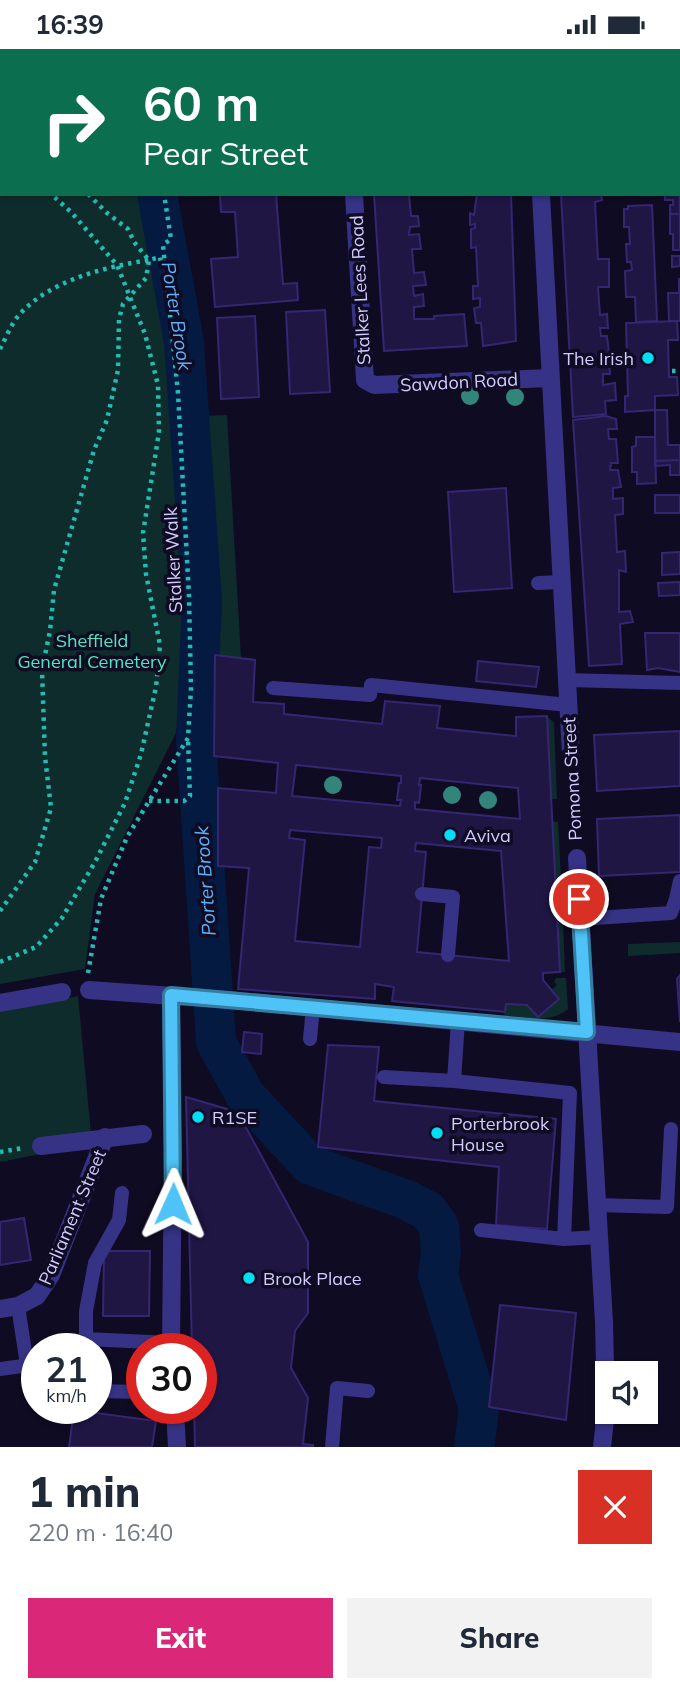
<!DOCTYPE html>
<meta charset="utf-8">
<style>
:root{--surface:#fff;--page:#f2f2f3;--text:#1f2937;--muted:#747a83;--accent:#db2777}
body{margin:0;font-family:Mulish,sans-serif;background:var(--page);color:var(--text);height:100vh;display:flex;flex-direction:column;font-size:26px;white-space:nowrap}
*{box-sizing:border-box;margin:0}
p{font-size:23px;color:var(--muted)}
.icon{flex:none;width:38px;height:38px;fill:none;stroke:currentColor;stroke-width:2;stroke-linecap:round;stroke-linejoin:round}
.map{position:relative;height:1398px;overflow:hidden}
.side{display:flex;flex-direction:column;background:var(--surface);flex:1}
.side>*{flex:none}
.hud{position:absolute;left:0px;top:0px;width:681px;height:147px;box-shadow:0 2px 5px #0004;background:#0b6e4f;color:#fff;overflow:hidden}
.buttons{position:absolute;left:595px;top:1312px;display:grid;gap:14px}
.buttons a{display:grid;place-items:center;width:63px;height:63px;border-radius:0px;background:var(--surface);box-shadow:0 2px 5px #0004;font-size:35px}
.speed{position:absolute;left:21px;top:1284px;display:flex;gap:14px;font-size:35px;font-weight:700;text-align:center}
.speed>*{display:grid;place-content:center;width:91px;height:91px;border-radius:50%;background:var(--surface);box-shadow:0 2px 5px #0004;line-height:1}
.speed small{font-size:18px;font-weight:400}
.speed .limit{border:10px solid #d22;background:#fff;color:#111}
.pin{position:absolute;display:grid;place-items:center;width:60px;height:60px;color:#fff;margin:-30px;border:4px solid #fff;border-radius:50%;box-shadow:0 2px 7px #0007}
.me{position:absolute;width:77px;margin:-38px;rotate:1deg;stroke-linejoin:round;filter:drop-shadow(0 0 5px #0008)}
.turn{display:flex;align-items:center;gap:24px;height:147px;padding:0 28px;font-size:32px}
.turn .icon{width:91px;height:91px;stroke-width:2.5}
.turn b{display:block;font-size:49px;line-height:60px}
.round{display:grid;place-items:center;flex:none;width:74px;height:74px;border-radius:0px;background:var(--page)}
.summary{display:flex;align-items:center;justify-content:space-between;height:119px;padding:0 28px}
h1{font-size:42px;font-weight:800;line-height:52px}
.primary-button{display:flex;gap:14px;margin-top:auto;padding:14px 28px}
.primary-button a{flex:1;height:80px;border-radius:0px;background:var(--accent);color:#fff;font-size:28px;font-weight:800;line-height:80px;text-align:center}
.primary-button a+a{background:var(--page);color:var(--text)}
.status{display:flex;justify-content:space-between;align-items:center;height:49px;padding:0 35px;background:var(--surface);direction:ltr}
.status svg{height:19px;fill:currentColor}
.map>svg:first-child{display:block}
.green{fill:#0e2c2b}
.water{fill:#051a41}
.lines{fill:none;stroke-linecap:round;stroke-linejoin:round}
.river{stroke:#051a41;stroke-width:40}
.building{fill:#1f1644;stroke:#352672;stroke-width:2;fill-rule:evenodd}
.path{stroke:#24bbb3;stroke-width:4.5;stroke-dasharray:3.5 5;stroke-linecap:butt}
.lane{stroke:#363285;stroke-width:14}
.street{stroke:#363285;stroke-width:18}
.tree{fill:#32857b}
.route-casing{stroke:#337fa1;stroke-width:18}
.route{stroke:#4fc3f7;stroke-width:12}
.poi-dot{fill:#00ddf7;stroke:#0f0b22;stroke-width:2.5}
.labels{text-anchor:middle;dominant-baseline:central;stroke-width:7;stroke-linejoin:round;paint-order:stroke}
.street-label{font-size:18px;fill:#d2ccff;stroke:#0f0b22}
.poi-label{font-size:18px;fill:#d2ccff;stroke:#0f0b22;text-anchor:start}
.park-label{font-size:18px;fill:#4ee9c3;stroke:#0f0b22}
.water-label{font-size:19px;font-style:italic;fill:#5ab2ff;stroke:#0f0b22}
</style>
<div class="status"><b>16:39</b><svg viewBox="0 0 49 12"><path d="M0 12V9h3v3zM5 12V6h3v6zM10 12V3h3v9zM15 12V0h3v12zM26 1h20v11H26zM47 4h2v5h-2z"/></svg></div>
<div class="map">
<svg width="680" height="1398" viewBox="0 0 680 1398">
<rect width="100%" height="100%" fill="#0f0b22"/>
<!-- green -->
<path class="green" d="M0,0H124V2H2V145H150L168,245L173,380L185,631L176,684L95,845L85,920L0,935Z
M227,366L241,609L215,606L202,367Z
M547,667L554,674L557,750H551Z
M552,773H558L562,848L561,850H556Z
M557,868L563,870L565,923H560Z
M680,893V904L628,907V895Z
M556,929H566L568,960C551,975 526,968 504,966L506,955L527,956L538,968L559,950L551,941L557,936L554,933Z
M78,947L92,1095L0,1113V962Z"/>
<!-- water -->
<path class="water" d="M466,1382L486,1384L484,1398H464Z"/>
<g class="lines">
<!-- river -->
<path class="river" d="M126,0L127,2
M157,145L184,293L202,552L196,690L216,993L245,1046L310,1116L407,1151L428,1162L439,1177L441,1203L438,1226L479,1360L474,1398"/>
</g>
<!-- building -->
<path class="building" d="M148,0H186V2H148Z
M274,0H305V2H275Z
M361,0H394V2H362Z
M432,0L469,1V0H500V2H432Z
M679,128L680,165H670V156H673V151H665V145H679Z
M276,145L283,235L297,234L298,251L215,258L211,210L238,208L235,163H221L220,146Z
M374,145H418L409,146L411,167H418L419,177L410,178L409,186L419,185L421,200H412L414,224L424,223L426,236L413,237L414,247L423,245L424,257L414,258V270H434V267L464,265L467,297L384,302Z
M477,145H511L516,292L483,297L481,274H476L474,259L480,258V249L473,250V237H478L476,198L471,199V180L475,179V175L470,176V164L474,166Z
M561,145H601L602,151L595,153L598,210H609V238H598L600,266L607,265L608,279H600L601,287H607L609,304L601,305L602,310H609L610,325H603V336L615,334L616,351L605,352L606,365L573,368Z
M652,156L657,272L636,273L635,248H626L625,222L632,221L631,213H627L626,195H630L629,178H624V160H628V157Z
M670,165H680V201H673V185H670Z
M672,207H680V217L672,218Z
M679,230H680V272H669L668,244H679Z
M325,261L330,343L290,345L286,263Z
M255,267L259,348L221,350L217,269Z
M677,272L678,291H668L669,328H677L678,346L655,347V361L625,363V347H628L626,274Z
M655,361H667L668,396H680V411L655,412Z
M606,367L616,370L617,380H608L609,390H616L618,414H611L610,421H618L621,438L613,439V450L623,449V465L615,466L617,503L625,502L626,523L619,521V563L630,562L633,573L620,575L622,615L589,617L573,371Z
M636,388H655L656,434L637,435V423H632V398L636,397Z
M680,411V426H670V416L655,417V412Z
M506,439L512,539L454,543L448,443Z
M655,446H680V464H655Z
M680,503V525L662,526V504Z
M680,533V546L659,547L658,534Z
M645,584H680V623L658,619L647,621Z
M215,606L255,611L253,653L284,655V665L382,675L385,652L440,657L437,679L516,687V668L547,667L560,923L543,924V931L559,950L538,968L527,956L506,955L505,963L392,952L394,938L375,935V950L238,940L249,819L218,817V739L276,744L278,714L214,707ZM296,716L401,727V734H399L397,751H401L400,757L292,747ZM420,729L518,739L520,770L415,760V753L419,754L421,736H419ZM290,781L382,789L381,799L369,798L360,898L295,892L305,791L289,789ZM416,794L501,802L509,912L417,903L426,803L415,802Z
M478,612L539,618L536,638L476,632Z
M680,682V737L597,742L594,686Z
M680,766V823L599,827L597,770Z
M680,926V973L677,930Z
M244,983L262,985L261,1005L242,1003Z
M328,996L379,998L374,1052L556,1070L547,1180L496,1176L499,1118L318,1098Z
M186,1048L227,1060L243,1073L308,1193V1264L295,1282L291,1319L308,1349L303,1395L313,1396V1398H195L194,1360H201V1300H192Z
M24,1169L31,1211L0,1216V1173Z
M104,1202H150L149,1267H103Z
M500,1256L576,1264L566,1371L489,1358Z
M74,1361L156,1372L152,1398H69Z"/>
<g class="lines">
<!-- path -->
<path class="path" d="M141,0V2
M39,2L40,0
M93,2V0
M0,52L2,51
M0,77L2,74
M0,129L2,131
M88,145L107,164L128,180L134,193L148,210
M0,300C6,289 11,275 19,266C50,231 105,218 149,211
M672,322H680
M572,724L576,792
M149,752H184L190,747L188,689
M0,862L35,813L51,759L45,708L42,621L50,582L54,541L94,401L107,371L118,321L119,270L123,255L146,229L149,211L160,208L161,214L166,213
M0,913L36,898L62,869L95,813L125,754L141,705L156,638L160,596L146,525L143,484L159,383L158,336L145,285L117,216L71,163L51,145
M88,924L101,850L127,788L188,689L191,640L189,547L178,344L163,196L171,190L164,145
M0,1103L23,1099"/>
<!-- lane -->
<path class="lane" d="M538,534L561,533
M567,631L680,634
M273,639L370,646L371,636L568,656
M422,845L453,848L448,906
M580,870L671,864L676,850L680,832
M310,990L313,958
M384,1028L454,1032L570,1044L564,1190
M454,1032L458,972
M597,1156L667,1158L671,1080
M481,1181L564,1190L599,1188
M18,1257L27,1316
M86,1290V1262L95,1214L119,1171L122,1144
M64,1300L74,1293L86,1290L171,1294
M0,1320L37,1315
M96,1342L138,1343
M332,1398L337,1339L368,1342"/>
<!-- street -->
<path class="street" d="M334,0L335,2
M679,70H680
M354,145L365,331L374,336L550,329
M541,145L571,705
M577,809L604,1273L606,1362L602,1398
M89,941L229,951L680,993
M171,946L173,1100L171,1300
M0,954L62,943
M41,1097L143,1085
M0,1260L18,1257L37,1247L51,1226L105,1088
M175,1360L177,1398"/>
</g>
<!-- trees -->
<g class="tree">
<circle cx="470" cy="347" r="9"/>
<circle cx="515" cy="348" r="9"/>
<circle cx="333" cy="736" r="9"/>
<circle cx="452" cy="746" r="9"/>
<circle cx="488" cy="751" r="9"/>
</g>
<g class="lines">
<defs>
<path id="route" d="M173,1155L171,946L587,983L579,850"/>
</defs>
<!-- route casing -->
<use href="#route" class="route-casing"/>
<!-- route -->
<use href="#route" class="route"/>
</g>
<!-- markers -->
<g class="poi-dot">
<circle cx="648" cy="309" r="7"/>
<circle cx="450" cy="786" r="7"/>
<circle cx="198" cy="1068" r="7"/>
<circle cx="437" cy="1084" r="7"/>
<circle cx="249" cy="1229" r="7"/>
</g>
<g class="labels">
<!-- street labels -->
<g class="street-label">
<text transform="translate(360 241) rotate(-93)">Stalker Lees Road</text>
<text transform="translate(459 333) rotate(-3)">Sawdon Road</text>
<text transform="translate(173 511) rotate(-93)">Stalker Walk</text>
<text transform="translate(572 730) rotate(-93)">Pomona Street</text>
<text transform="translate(72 1168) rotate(-67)">Parliament Street</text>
</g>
<!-- poi labels -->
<g class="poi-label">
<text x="634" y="309" text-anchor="end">The Irish</text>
<text x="464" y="786">Aviva</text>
<text x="212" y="1068">R1SE</text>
<text x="451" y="1074">Porterbrook<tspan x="451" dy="21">House</tspan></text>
<text x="263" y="1229">Brook Place</text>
</g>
<!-- park labels -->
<g class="park-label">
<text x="92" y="591">Sheffield<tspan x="92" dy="21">General Cemetery</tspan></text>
</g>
<!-- water labels -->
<g class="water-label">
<text transform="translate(177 267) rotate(81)">Porter Brook</text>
<text transform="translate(205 832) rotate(-94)">Porter Brook</text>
</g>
</g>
</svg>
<div class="buttons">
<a><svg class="icon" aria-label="sound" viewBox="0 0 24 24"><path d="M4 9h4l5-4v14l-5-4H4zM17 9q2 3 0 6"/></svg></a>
</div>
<div class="speed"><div>21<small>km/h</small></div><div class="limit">30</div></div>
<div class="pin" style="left:579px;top:850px;background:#d93025"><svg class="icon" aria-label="arrive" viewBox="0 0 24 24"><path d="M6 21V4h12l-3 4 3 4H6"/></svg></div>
<svg class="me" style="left:173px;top:1155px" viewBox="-20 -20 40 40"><path d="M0-17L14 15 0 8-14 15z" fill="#4fc3f7" stroke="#fff" stroke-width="4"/></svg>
<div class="hud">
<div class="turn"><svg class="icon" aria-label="right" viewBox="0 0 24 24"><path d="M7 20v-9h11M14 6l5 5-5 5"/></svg><div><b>60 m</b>Pear Street</div></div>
</div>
</div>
<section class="side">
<div class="summary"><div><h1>1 min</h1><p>220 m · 16:40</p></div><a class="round" style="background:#d93025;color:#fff"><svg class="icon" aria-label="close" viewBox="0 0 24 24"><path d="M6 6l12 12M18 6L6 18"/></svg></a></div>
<div class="primary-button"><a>Exit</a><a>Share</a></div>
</section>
